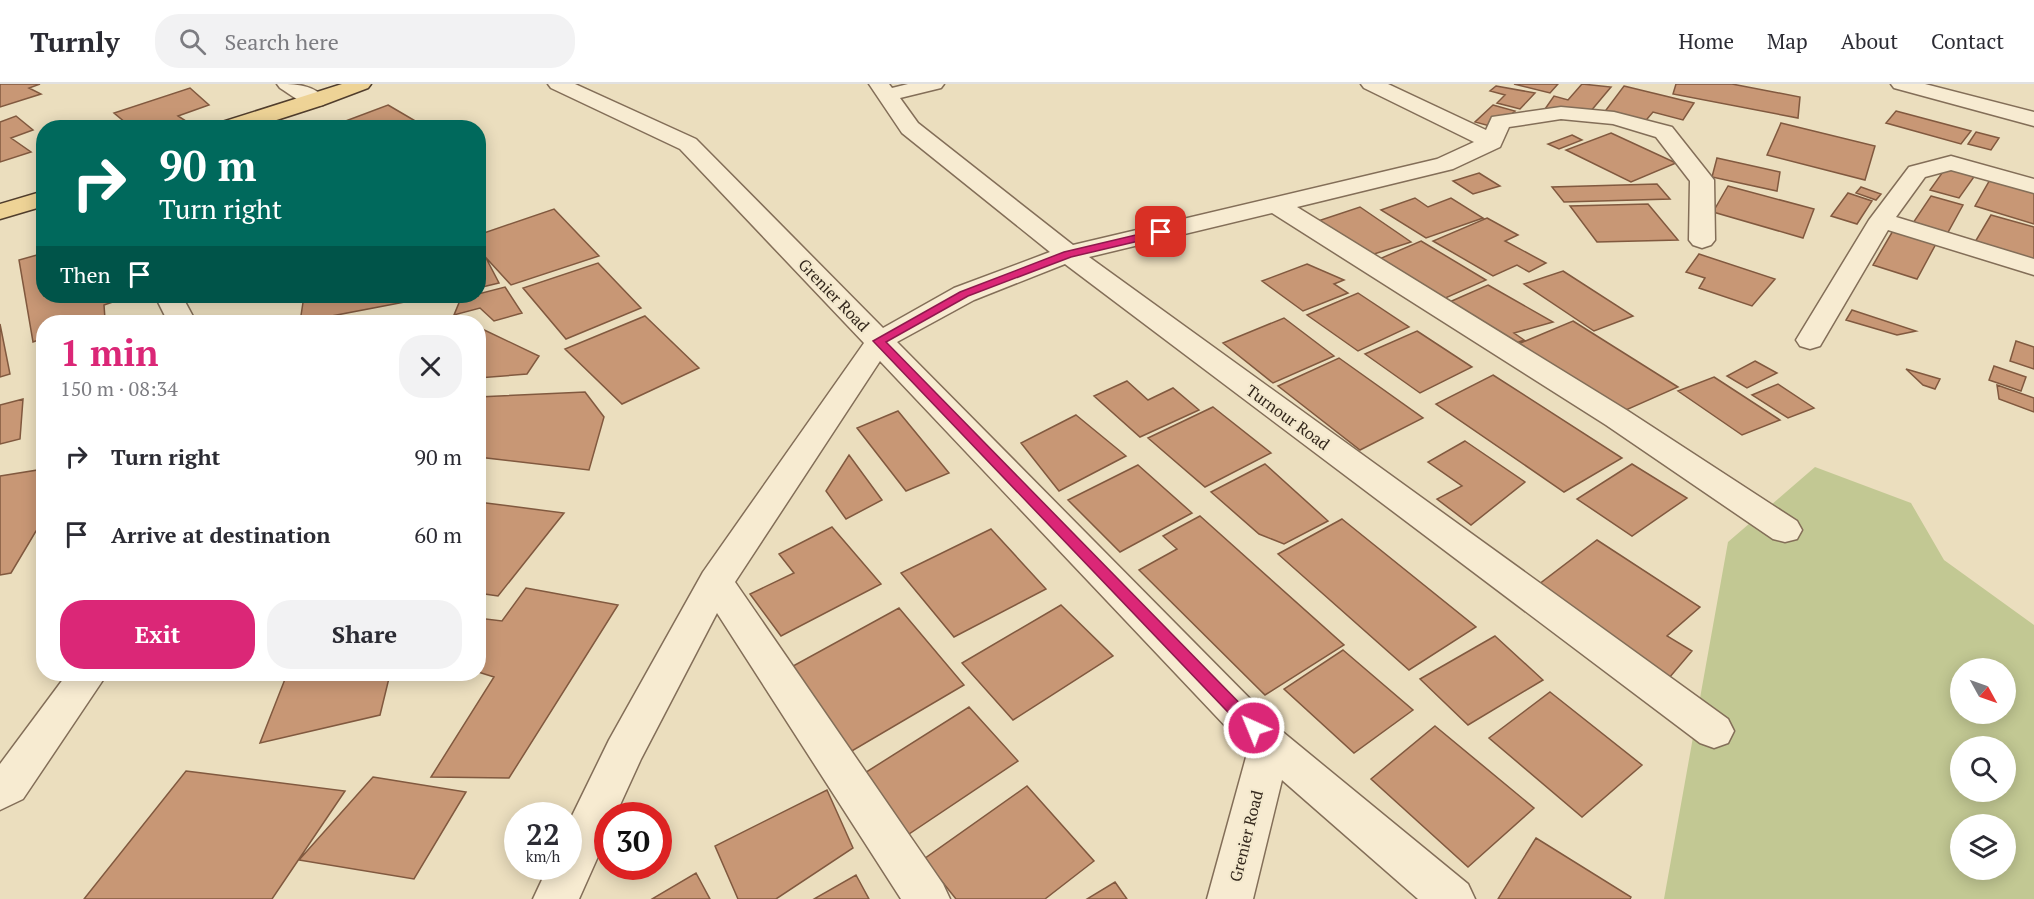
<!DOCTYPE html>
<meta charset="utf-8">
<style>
:root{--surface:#fff;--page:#f2f2f3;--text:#2b2b33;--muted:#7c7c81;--line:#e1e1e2;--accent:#db2777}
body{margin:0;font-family:"PT Serif",serif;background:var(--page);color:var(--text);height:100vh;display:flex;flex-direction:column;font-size:22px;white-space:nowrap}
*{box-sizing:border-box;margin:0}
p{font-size:20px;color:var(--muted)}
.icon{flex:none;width:33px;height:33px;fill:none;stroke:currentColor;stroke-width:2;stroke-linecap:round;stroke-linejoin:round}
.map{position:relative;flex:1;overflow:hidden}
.panel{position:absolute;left:36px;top:231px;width:450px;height:366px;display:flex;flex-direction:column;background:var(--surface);border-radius:24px;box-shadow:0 3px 15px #0003}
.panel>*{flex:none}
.guide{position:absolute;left:36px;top:36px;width:450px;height:183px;border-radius:24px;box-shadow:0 3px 15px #0003;background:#00695c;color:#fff;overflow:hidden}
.needle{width:39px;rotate:130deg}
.fabs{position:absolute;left:1950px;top:574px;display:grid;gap:12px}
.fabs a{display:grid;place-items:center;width:66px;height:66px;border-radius:50%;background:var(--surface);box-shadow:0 3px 15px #0003;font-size:30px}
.speed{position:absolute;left:504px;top:718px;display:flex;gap:12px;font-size:30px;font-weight:700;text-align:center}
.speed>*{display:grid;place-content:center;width:78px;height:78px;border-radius:50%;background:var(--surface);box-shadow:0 3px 15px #0003;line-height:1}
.speed small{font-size:15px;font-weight:400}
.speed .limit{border:9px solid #d22;background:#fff;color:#111}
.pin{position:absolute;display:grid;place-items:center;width:51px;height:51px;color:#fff;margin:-26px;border-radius:12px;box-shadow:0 3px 9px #0006}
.me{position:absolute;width:66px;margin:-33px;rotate:316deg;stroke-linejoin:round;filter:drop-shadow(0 0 4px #0008)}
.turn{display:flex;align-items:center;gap:21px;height:126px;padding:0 24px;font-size:27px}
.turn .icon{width:78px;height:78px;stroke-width:2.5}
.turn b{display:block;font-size:42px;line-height:51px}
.then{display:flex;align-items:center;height:57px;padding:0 24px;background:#0003;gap:12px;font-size:22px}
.round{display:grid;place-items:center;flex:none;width:63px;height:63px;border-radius:24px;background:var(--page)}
.headline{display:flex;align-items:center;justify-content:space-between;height:102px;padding:0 24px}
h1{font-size:36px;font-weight:700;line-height:45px;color:var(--accent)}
.primary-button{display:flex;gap:12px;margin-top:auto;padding:12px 24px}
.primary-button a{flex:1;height:69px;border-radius:24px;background:var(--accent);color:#fff;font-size:24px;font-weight:700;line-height:69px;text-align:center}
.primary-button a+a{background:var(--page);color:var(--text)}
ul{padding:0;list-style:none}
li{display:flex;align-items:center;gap:18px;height:78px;padding:0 24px}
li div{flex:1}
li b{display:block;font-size:22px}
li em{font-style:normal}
header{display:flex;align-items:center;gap:36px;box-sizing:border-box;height:84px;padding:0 30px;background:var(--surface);border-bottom:2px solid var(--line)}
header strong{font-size:28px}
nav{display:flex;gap:33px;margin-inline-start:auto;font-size:21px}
.search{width:420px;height:54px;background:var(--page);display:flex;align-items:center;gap:15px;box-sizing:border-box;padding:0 21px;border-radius:24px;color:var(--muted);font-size:22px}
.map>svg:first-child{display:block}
.green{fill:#c2c893;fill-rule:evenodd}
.building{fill:#c89775;stroke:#81593f;stroke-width:1.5}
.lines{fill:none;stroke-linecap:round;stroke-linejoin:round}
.minor-casing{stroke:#836e58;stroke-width:3}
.major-casing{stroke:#503d2c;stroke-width:3}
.minor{fill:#f7ebd1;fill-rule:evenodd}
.major{fill:#eed396;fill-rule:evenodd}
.route{fill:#db2777;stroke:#8e194d;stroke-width:1.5}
.labels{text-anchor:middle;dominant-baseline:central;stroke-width:4.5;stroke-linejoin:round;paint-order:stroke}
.street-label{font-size:16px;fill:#33271c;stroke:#f3e8cd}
</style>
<header>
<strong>Turnly</strong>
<div class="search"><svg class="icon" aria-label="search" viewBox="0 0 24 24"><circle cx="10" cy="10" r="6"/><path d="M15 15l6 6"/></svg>Search here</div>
<nav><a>Home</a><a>Map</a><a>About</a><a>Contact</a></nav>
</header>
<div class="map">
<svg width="2034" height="815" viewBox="0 0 2034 815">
<rect width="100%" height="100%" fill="#ebdebe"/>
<!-- green -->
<path class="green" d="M1815,383L1911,419L1944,476L2034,541V815H1664L1728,458ZM1960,585H2006V630H1960ZM1960,663H2006V708H1960ZM1960,741H2006V786H1960Z"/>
<!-- building -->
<path class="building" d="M0,0H40L29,4L41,10L0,23Z
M1514,0H1558L1550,9Z
M1582,0L1611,3L1585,34L1545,25L1554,12L1568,16Z
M1676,0H1732L1800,13L1798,34L1673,10Z
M1496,2L1535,9L1520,25L1497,19L1505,11L1490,7Z
M1624,2L1694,19L1683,36L1653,28L1642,41L1603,30Z
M190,4L209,21L178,32L189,39L175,44H132L114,29Z
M388,21L424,42L327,44Z
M1493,21L1515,27L1497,44L1475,38Z
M1896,27L1971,47L1961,60L1886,39Z
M16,32L33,46L11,54L31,68L0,78V38Z
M1781,39L1875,62L1865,96L1767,71Z
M1976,48L1999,54L1991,66L1968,60Z
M1611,49L1676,79L1631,98L1566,66Z
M1572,51L1582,56L1559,65L1548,60Z
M1717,74L1780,88L1777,107L1712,93Z
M1947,82L1976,90L1959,114L1930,106Z
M1479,89L1500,102L1473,110L1453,97Z
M1991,94L2034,106V140L1975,122Z
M1657,100L1670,115L1564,118L1552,103Z
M1728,102L1814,125L1803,154L1713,128Z
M1861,103L1881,110L1876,116L1856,109Z
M1848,109L1872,117L1857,140L1831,132Z
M1931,112L1963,121L1947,150L1913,139Z
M1415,114L1428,123L1451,114L1483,134L1426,154L1381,126Z
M1648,120L1678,156L1597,158L1570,122Z
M1360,123L1411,158L1368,172L1318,137Z
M554,125L599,172L511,201L478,165V151Z
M1991,131L2034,143V176L1975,158Z
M1487,134L1518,151L1505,157L1546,179L1529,188L1517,181L1493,192L1433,157Z
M1894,145L1937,158L1917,195L1873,181Z
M1421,157L1486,196L1441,216L1377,176Z
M44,169V212H130L104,221L105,235L94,238H44V254L33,258L19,176Z
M1699,170L1775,195L1752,222L1699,204L1705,194L1686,188Z
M486,174L499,199L478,204V176Z
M598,179L641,224L566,255L523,204Z
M1307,180L1344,196L1334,200L1348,209L1303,227L1262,197Z
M1563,187L1633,232L1594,247L1524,200Z
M1488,201L1553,238L1514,249L1524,256L1509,262L1445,220Z
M505,203L522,229L494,237L480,224L454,231L461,214L478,212V210Z
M1358,209L1409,243L1358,267L1307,231Z
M304,212H436L300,238Z
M1852,226L1916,247L1897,251L1846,236Z
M645,232L699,284L622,320L565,265Z
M1284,234L1334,272L1273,299L1223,259Z
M1573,237L1678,303L1617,330L1516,261Z
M0,240L10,290L0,293Z
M478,243L539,272L527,290L478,294Z
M1417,247L1472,283L1420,309L1365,270Z
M2016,257L2034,263V285L2010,277Z
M1339,274L1423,334L1360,366L1278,302Z
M1755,277L1777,289L1747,304L1727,292Z
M1994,282L2026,293L2021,307L1989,296Z
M1906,285L1940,295L1935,305L1923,301Z
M1493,291L1622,374L1564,408L1436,320Z
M1714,293L1780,336L1742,351L1678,307Z
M1127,297L1148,316L1173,304L1199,326L1140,353L1094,312Z
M1778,300L1814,324L1788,334L1752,311Z
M1997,301L2034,314V328L1999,315Z
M585,308L604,333L589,386L478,373V313Z
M23,315L20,355L0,360V321Z
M1213,323L1271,369L1205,403L1148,354Z
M898,327L949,389L906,407L857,344Z
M1076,331L1126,372L1059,407L1021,359Z
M1465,357L1525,398L1471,441L1437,415L1462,402L1428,378Z
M849,371L882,416L846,435L826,407Z
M1265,380L1328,437L1284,460L1259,450L1211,408Z
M1632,380L1687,414L1632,452L1577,415Z
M1138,381L1192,429L1120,468L1068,416Z
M44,385V447H36L11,489L0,491V392Z
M478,418L564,429L498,512L478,509Z
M1200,432L1344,561L1265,611L1139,486L1177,465L1163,452Z
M1342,435L1476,543L1409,586L1278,470Z
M832,443L881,500L781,552L750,510L794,489L779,470Z
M991,445L1046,505L954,553L901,489Z
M1597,456L1700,523L1667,552L1692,567L1669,594L1534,504Z
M526,504L618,521L509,694L431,693L494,593L478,588V534L502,537Z
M1061,521L1113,572L1013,636L962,579Z
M899,524L964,601L845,671L784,587Z
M1495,552L1543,596L1468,641L1420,595Z
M1343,566L1413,626L1354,669L1284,605Z
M287,590H390L380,631L260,659Z
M1550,608L1642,681L1582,733L1489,654Z
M969,623L1018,677L906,752L860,692Z
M1435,642L1534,724L1468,783L1371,695Z
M186,687L345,707L272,815H84Z
M373,693L466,708L414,795L299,776Z
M1027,702L1094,777L1045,815H956L924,775Z
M827,706L853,764L776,815H738L715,762Z
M1536,754L1631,813L1630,815H1498Z
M696,789L710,815H652Z
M856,791L869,815H814Z
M1115,798L1127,815H1087Z"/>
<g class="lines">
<defs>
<path id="minor" d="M277,0C295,0 315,0 327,17L323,21C307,25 293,12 280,4Z
M548,0H575L696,55L883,244L954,204L1050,168L902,49L869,0H889L892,4L908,0H944L941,4L900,14L918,39L1073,161L1437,75L1474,58L1364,4L1361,0H1388L1486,46L1492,33L1561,23L1614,28L1672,43L1714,96L1715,156L1711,161L1702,164L1693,161L1689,156L1690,97L1656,53L1613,40L1561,35L1509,43L1500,63L1453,85L1297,123L1628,327L1797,437L1802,446L1797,455L1785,458L1773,455L1606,341L1272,129L1089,173L1728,635L1734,647L1728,659L1714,664L1700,659L1065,180L974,216L897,258L1284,649L1468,800L1475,815H1418L1282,696L1253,815H1207L1248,666L880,277L735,498L943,800L950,815H901L717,529L641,675L615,732H608V750L579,815H533L548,783H568V740L609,656L703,488L864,259L680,65L551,4Z
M1891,0H1925L2034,28V42L1894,4Z
M1951,72L2034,95V109L1951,86L1925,93L1896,133L2034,175V191L1888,146L1820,262L1810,265L1800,262L1796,256L1869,136L1909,83Z
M155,212H182L196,238H168Z
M67,590H107L23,715L0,726V680Z"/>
<path id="major" d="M342,0H371L368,4L323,21L252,44H216L219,39Z
M44,107V122L0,135V120Z"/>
</defs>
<!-- minor casing -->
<use href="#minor" class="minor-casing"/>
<!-- major casing -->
<use href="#major" class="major-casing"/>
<!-- minor -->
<use href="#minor" class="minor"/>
<!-- major -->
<use href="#major" class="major"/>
</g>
<!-- route -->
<path class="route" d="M1161,145L1166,148L1164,151L1071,173L968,212L886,258L1259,639L1262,644L1259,649L1254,651L1248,649L873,257L960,208L1064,168Z"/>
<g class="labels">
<!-- street labels -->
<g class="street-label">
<text transform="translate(834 211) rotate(46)">Grenier Road</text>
<text transform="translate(1288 333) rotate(36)">Turnour Road</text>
<text transform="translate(1246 752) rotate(-76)">Grenier Road</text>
</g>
</g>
</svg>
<div class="fabs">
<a><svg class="needle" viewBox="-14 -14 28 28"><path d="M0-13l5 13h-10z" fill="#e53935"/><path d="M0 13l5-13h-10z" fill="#7c7c81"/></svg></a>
<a><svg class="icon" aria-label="search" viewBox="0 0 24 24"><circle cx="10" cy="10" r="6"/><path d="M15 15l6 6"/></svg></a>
<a><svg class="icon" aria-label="layers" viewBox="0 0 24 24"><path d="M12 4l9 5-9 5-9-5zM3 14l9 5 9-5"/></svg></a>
</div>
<div class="speed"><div>22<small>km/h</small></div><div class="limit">30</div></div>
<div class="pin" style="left:1161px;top:148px;background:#d93025"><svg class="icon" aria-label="arrive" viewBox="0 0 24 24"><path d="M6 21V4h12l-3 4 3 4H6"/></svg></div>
<svg class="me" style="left:1254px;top:644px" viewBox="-20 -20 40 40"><circle r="17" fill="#db2777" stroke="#fff" stroke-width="3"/><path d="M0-11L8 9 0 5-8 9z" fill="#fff"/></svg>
<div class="guide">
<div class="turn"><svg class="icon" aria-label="right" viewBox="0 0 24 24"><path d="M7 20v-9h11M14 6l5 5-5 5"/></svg><div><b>90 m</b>Turn right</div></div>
<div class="then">Then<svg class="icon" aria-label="arrive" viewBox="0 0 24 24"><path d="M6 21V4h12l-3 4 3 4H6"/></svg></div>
</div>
<section class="panel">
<div class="headline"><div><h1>1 min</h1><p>150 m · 08:34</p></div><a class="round"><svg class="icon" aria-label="close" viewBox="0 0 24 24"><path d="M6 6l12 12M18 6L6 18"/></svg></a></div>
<ul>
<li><svg class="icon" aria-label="right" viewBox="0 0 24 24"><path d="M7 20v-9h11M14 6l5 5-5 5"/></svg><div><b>Turn right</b></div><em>90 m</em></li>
<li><svg class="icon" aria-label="arrive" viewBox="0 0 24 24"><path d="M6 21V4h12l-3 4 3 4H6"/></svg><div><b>Arrive at destination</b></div><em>60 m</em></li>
</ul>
<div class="primary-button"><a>Exit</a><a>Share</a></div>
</section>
</div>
